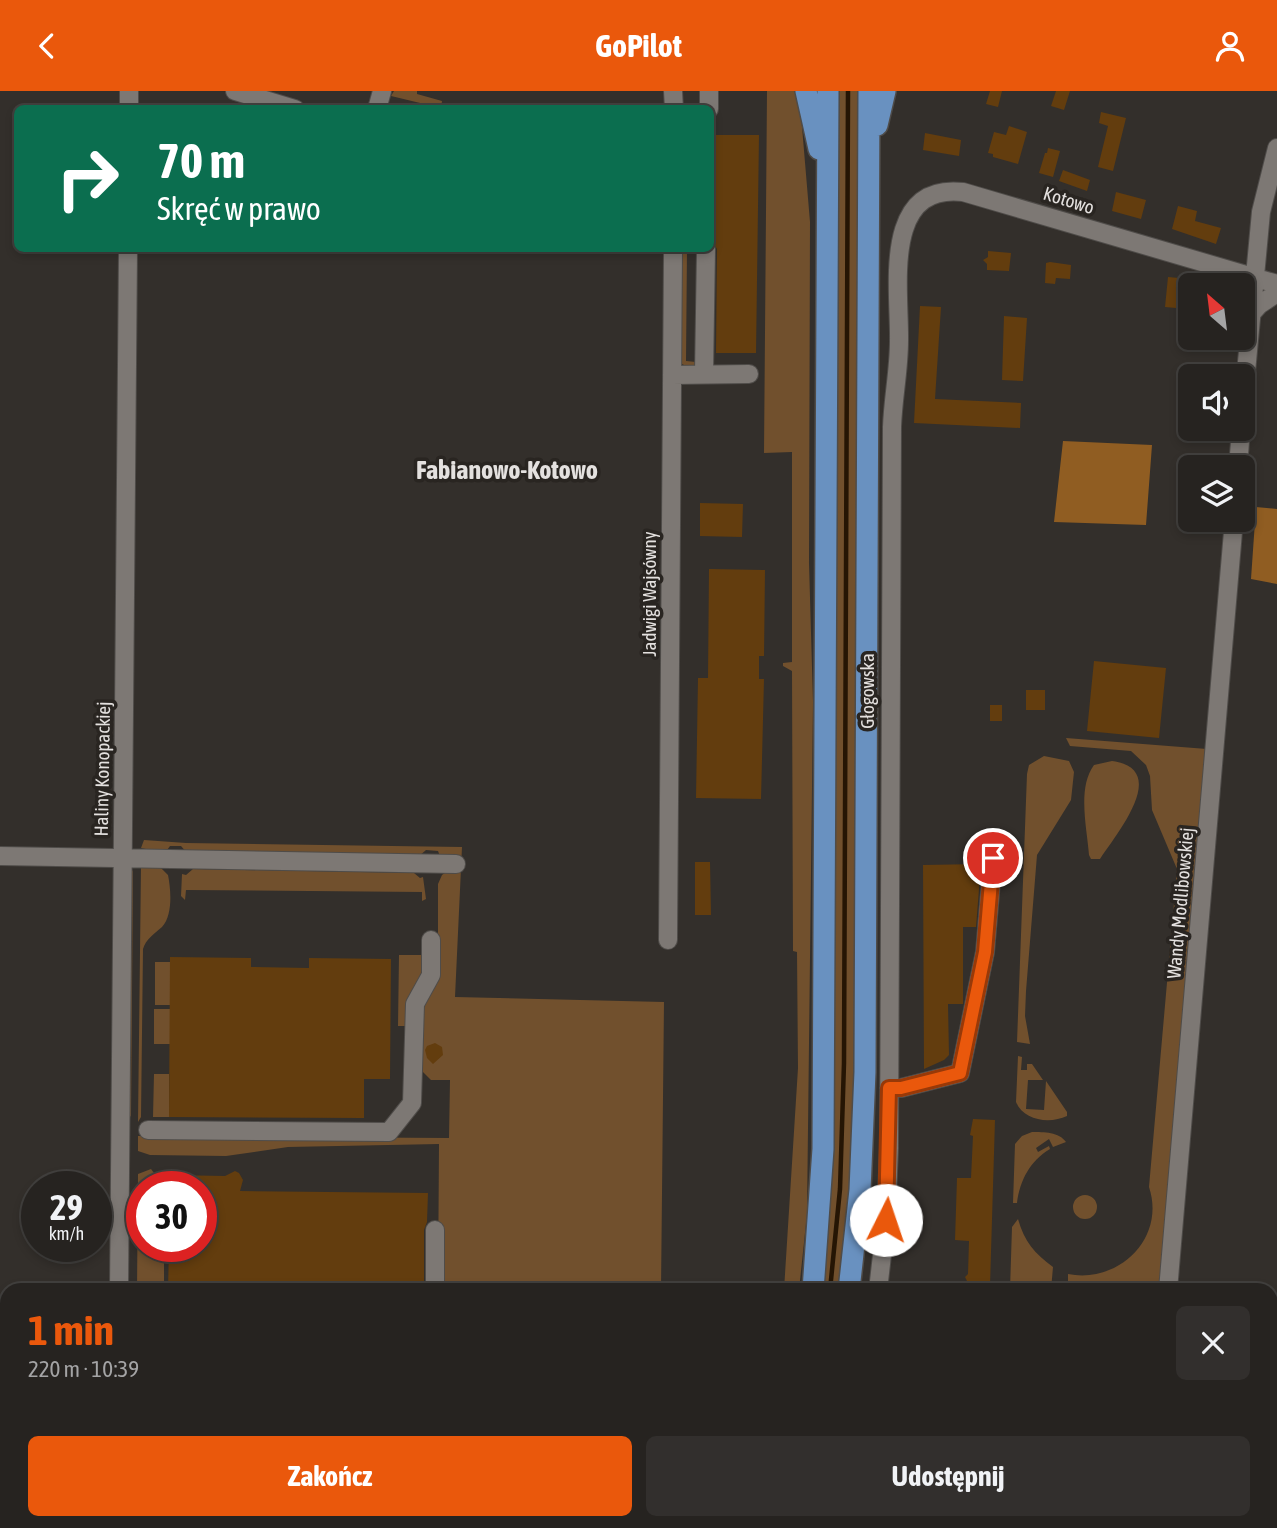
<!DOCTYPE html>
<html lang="pl">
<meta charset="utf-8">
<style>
:root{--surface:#262320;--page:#322f2d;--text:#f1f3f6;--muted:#a4a4a5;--line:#42403e;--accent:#ea580c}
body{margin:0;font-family:"Asap Condensed",sans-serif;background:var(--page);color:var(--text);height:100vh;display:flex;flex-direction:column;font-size:26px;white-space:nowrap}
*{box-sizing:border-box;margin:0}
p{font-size:23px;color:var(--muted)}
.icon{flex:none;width:38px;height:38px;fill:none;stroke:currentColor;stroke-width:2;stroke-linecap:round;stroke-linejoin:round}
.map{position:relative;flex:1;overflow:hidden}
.side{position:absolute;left:0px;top:1192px;width:1278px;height:247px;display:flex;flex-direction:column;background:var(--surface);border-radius:21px 21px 0 0;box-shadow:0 4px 10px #0003,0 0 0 2px var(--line)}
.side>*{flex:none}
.top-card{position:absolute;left:14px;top:14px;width:700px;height:147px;border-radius:10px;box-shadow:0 4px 10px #0003,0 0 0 2px var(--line);background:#0b6e4f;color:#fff;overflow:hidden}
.needle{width:46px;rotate:332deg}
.tools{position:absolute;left:1178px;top:182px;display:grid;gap:14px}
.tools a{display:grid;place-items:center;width:77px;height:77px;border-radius:10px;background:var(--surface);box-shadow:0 4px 10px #0003,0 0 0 2px var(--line);font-size:35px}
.speed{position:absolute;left:21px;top:1080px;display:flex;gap:14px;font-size:35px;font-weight:700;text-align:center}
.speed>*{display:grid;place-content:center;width:91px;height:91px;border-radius:50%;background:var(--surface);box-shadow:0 4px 10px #0003,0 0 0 2px var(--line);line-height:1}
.speed small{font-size:18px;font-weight:400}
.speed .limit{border:10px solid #d22;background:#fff;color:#111}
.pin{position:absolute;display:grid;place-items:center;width:60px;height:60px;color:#fff;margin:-30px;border:4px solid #fff;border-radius:50%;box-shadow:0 2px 7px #0007}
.me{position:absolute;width:77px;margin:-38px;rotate:4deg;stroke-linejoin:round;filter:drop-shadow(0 0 5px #0008)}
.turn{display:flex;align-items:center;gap:24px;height:147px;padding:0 28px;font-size:32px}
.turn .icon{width:91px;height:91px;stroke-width:2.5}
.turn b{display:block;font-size:49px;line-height:60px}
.round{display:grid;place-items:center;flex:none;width:74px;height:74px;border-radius:10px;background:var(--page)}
.headline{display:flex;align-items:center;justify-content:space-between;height:119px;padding:0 28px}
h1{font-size:42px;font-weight:700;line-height:52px;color:var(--accent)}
.cta{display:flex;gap:14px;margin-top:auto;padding:14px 28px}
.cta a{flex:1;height:80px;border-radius:10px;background:var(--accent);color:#fff;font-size:28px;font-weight:700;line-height:80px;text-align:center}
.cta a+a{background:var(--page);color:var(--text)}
header{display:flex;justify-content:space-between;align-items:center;height:91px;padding:0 28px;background:var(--accent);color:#fff;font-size:32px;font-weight:700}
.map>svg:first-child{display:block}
.green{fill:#71502d}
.forest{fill:#905d22}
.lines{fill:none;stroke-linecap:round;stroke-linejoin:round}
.stream{stroke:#251504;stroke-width:4.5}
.building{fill:#633d0e}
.minor-casing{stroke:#4f4c49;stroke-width:20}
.major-casing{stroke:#4f4c49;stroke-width:24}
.minor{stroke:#7d7874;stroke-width:18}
.major{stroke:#6991c0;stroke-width:21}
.route-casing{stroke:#983908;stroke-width:18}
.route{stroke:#ea580c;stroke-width:12}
.labels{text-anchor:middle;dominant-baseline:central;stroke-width:7;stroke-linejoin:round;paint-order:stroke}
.street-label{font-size:19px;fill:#e4e1df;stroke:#292521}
.district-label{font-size:26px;font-weight:bold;fill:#e4e1df;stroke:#292521}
</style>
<header><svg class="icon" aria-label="back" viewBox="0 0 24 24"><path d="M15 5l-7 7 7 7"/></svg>GoPilot<svg class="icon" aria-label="person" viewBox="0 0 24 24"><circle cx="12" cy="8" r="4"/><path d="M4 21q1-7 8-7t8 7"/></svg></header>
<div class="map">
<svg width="1277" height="1437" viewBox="0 0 1277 1437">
<rect width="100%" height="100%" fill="#332f2b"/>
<!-- green -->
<path class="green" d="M394,0H417V3L442,10L441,17L391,5Z
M767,0H799L810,131L809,472L813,611L807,1123L799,1199H784L798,977L797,861L793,860L792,580L783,575V572L792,571V361L764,362Z
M837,0H860L857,915L853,1075L840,1199H822L830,1113L833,1004Z
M680,158H687L686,270L696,271L694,276H688L682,273L680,266Z
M1066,647L1207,658L1160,1199H1109L1090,1190H1068V1183C1119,1193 1166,1147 1149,1096L1177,778L1152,719L1150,685L1146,674L1131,660L1070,655Z
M1044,665L1069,670L1074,681L1071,709L1037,764L1026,900L1025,925L1030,953L1017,951L1027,683L1029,674Z
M1112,670C1171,678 1117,742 1100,768H1091L1089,764C1087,737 1077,697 1094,674Z
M144,749L186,752L462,756L455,906L664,911L661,1199H438L439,1053L288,1056L226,1065L150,1064L138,1060V1045H141L449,1047L450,989H431L421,979V920L438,876V793L442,784L446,781L438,760L426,759L418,766L187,762L181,755H170L165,762L141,757Z
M152,774L161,777L168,784C171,799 173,824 162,836C154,843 146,848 143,858L141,1026L138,1031L141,775Z
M193,778L414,782L420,787L423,786L426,808L422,810V801L186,799L185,809L181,805L182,783L186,784Z
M133,779L131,1026L129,1023L131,782Z
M422,854L424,855L425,877L409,935H398L399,864H422Z
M155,871H170V914H155Z
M154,918H170V953H154Z
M1018,965L1022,966L1021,979H1027V973H1032L1043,989H1028L1026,1018L1044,1019L1046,990L1067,1021V1025C1050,1033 1024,1030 1016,1011Z
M154,983H169V1026H153Z
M1032,1041C1044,1041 1059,1041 1066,1051L1053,1056L1049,1048L1036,1057L1038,1061L1049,1055L1050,1058C1030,1070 1020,1089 1017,1112H1013L1015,1053L1022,1045Z
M151,1078L154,1082V1095L142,1096V1155H164V1199H137L138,1083Z
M1073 1116a12 12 0 1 1 24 0a12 12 0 1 1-24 0Z
M1018,1128C1024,1150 1035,1163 1053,1176L1051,1199H1010L1012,1136Z
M435,1432H750L748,1437H435Z"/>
<!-- forest -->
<path class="forest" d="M1063,350L1152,354L1146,434L1054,431Z
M1256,416L1277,418V493L1251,488Z"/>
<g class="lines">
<!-- stream -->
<path class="stream" d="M830,1199L840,1098L844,972L848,0
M778,1437L780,1432"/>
</g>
<!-- building -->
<path class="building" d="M990,0H1002L998,16L986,13Z
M1056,0H1070L1064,19L1051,15Z
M1101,21L1126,27L1113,80L1098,76L1108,35L1099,32Z
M1009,35L1027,41L1018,73L993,66V63L988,62L994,41L1006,44Z
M925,42L961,49L959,65L923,59Z
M712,44H759L756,262H716L717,158L711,148Z
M1048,57L1060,60L1053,86L1039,82L1045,62H1047Z
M1063,79L1090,89L1087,100L1059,90Z
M1116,101L1146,109L1141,128L1112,120Z
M1178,115L1197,120L1195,130L1221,137L1216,153L1172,138Z
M988,160L1011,162L1009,180L987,179V173L983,169L988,166Z
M1050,171L1071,174L1070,188L1056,187L1055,193L1045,192L1046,172Z
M1168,186L1190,188V212L1177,209L1176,217L1165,216Z
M920,215L941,216L935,308L1021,312L1020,337L914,332Z
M1004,225L1027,227L1023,290L1002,289Z
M700,412L743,413L742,446L700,445Z
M709,478L765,479L764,565H759V588H764L761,708L696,707L698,587H708Z
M1094,570L1166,577L1159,647L1087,640Z
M1026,599H1045V619H1026Z
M990,614H1002V630H990Z
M695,771H710L711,824H695Z
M981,773L976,836H963V913H948L949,964L944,969L924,978L923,774Z
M170,866L251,867V876L309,877V867L391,868L390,988H364V1027L169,1026Z
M435,952L442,956L443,964L433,973L427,967L425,959L427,955Z
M973,1028L995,1029L990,1195L969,1194L965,1186L968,1183L969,1150L955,1149L957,1087H971L973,1045L970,1044Z
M235,1080L239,1082L243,1089L240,1100L428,1102L427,1131L424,1139V1199H168L169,1155H201V1096H170V1084L225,1085Z"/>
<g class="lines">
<defs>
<path id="minor" d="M235,0L295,18
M673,0L674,18
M129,18V0
M377,18L382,0
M709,18V0
M1251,223L1259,214L1277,202
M704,282L706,158
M672,284L749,283
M1242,324L1261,121L1277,57
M1238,376L1241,338
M0,765L456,773
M668,849L673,158
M889,997H901L960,982L985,861L993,767
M148,1039L389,1041L412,1012L415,913L431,884V849
M119,1199L128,158
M435,1199V1139
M878,1199L886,1129L889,1057L892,336C893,307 899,279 899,250C900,198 881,92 963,101L1277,193
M1168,1199L1234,429
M117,1437V1432
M168,1437V1432
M199,1437V1432
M231,1437V1432
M263,1437V1432
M294,1437V1432
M335,1437V1432
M366,1437V1432
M398,1437V1432
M429,1437V1432
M870,1437V1432
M963,1437L964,1432
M1148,1437L1149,1432"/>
<path id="major" d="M806,0L819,58
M877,34L885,0
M813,1199L823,1058L828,0
M849,1199L860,1099L865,981L869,0
M764,1437L765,1432
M792,1437L794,1432"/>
</defs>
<!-- minor casing -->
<use href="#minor" class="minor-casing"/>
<!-- major casing -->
<use href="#major" class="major-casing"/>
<!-- minor -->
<use href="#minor" class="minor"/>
<!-- major -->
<use href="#major" class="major"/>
</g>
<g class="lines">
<defs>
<path id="route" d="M886,1129L889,997H901L960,982L985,861L993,767"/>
</defs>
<!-- route casing -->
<use href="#route" class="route-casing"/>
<!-- route -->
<use href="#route" class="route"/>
</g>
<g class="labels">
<!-- street labels -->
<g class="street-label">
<text transform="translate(1069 109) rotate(17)">Kotowo</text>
<text transform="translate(649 503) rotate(-90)">Jadwigi Wajsówny</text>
<text transform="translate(867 600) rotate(-90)">Głogowska</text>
<text transform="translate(102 678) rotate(-89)">Haliny Konopackiej</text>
<text transform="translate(1180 812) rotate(-85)">Wandy Modlibowskiej</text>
</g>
<!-- district labels -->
<g class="district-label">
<text x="507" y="379">Fabianowo-Kotowo</text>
</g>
</g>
</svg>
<div class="tools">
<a><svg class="needle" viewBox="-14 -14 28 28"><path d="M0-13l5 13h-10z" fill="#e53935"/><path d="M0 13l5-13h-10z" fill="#a4a4a5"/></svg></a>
<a><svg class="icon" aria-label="sound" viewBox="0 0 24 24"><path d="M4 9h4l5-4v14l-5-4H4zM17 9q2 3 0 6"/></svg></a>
<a><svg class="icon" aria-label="layers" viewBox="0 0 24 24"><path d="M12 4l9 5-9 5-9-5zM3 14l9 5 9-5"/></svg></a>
</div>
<div class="speed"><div>29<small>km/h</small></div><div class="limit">30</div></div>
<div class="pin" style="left:993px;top:767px;background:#d93025"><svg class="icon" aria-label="arrive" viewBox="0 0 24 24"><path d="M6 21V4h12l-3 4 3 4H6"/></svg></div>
<svg class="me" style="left:886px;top:1129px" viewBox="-20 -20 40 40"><circle r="19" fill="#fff"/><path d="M0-13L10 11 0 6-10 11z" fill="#ea580c"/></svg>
<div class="top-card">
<div class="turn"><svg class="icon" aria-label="right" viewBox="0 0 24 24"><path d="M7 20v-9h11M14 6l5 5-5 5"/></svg><div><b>70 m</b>Skręć w prawo</div></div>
</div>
<section class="side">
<div class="headline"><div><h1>1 min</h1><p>220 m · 10:39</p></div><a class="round"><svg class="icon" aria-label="close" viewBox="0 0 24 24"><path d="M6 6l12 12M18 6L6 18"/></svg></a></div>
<div class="cta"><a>Zakończ</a><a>Udostępnij</a></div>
</section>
</div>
